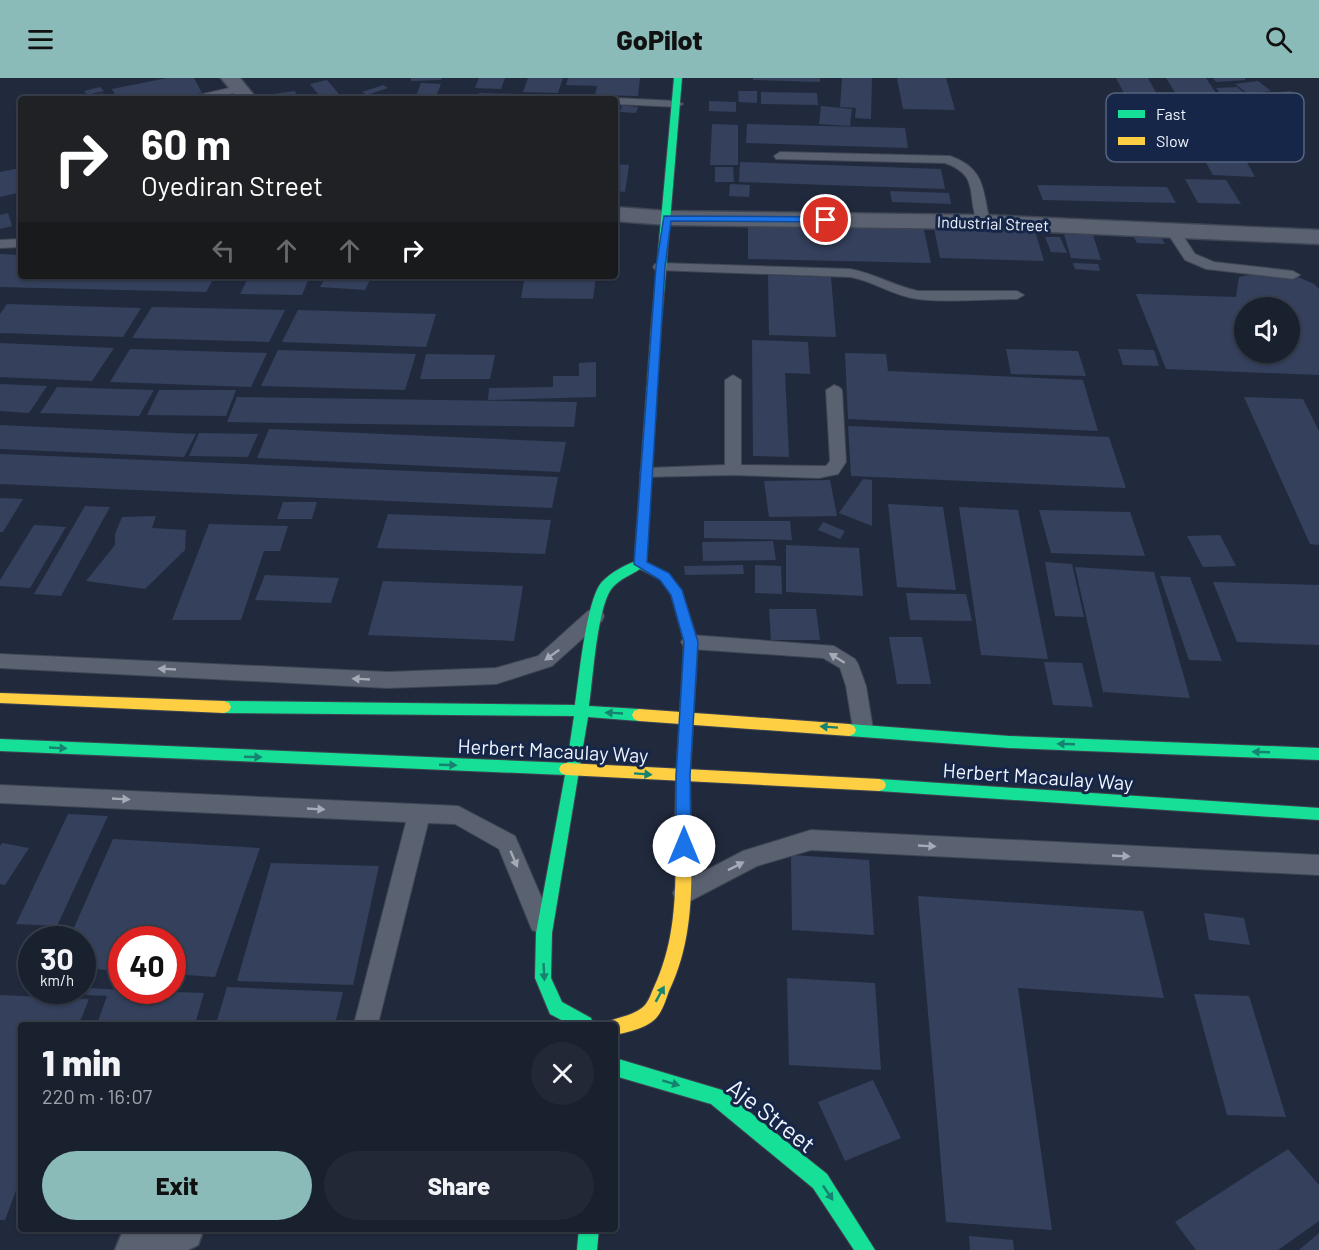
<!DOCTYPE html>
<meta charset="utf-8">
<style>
:root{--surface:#19202e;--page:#222836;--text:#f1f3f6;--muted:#9fa3aa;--line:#373e4a;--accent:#8bbbb9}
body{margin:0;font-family:Barlow,sans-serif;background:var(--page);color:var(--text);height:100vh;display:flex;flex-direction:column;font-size:22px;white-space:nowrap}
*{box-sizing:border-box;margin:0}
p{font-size:20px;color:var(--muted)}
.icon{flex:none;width:33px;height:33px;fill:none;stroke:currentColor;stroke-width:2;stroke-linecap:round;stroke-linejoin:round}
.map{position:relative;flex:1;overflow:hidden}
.drawer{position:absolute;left:18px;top:944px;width:600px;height:210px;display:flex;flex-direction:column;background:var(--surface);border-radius:6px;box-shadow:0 2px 4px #0004,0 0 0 2px var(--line)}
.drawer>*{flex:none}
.hud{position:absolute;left:18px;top:18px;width:600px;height:183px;border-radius:6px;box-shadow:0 2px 4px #0004,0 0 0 2px var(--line);background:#202124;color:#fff;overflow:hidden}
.controls{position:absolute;left:1234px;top:219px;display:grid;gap:12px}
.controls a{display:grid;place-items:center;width:66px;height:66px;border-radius:50%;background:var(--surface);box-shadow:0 2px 4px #0004,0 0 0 2px var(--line);font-size:30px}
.speed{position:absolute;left:18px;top:848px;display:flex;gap:12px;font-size:30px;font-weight:700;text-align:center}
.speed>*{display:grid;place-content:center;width:78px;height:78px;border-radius:50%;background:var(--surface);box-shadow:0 2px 4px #0004,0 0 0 2px var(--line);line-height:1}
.speed small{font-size:15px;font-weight:400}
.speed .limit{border:9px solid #d22;background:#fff;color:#111}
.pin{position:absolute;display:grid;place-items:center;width:51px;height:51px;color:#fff;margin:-26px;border:3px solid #fff;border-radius:50%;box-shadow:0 2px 6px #0007}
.me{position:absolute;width:66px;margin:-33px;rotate:0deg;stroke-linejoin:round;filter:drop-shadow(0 0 4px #0008)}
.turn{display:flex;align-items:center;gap:21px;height:126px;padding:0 24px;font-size:27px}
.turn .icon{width:78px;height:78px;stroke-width:2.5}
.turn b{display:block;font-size:42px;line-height:51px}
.lanes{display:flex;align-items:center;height:57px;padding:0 24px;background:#0003;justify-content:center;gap:30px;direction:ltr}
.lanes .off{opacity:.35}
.round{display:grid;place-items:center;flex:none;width:63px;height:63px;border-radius:32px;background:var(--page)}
.overview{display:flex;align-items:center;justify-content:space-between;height:102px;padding:0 24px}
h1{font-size:36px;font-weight:800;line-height:45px}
.button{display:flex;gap:12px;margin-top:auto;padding:12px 24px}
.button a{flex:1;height:69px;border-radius:36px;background:var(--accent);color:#111;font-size:24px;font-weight:800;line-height:69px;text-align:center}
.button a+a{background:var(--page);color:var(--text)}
header{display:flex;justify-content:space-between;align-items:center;height:78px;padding:0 24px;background:var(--accent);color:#111;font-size:27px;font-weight:800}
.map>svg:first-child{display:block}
.building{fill:#34405c;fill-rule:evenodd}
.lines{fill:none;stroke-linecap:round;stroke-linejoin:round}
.lane-casing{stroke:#3f4552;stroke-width:2}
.street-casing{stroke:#3f4552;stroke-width:3}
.fast-casing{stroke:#3f4552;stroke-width:2}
.slow-casing{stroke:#3f4552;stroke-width:2}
.lane{fill:#5a6170;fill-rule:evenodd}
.street{fill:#5a6170;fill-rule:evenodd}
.fast{fill:#16e098;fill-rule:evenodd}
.slow{fill:#ffcf43;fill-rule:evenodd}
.oneway{fill:#a4aab6}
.oneway2{fill:#168370}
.route{fill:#1a73e8;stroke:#114b97;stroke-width:1.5}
.labels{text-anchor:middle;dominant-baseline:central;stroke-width:6;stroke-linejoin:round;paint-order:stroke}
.far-street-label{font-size:16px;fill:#eff4fd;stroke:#162648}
.street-label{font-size:20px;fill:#eff4fd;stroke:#162648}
.near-street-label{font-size:24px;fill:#eff4fd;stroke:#162648}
.key{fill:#162648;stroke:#57647e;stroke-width:1.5}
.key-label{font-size:16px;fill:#eff4fd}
</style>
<header><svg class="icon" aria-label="menu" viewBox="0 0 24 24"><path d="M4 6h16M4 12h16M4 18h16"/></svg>GoPilot<svg class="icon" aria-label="search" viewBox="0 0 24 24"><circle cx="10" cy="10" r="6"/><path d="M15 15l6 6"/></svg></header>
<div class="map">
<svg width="1319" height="1172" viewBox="0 0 1319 1172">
<rect width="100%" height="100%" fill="#212a3d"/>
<!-- building -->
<path class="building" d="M167,0H194L202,15L169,21H117L112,11Z
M411,0H442L441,2L411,3Z
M479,0H505L501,11L475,10Z
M528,0H563L558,15L523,14Z
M568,0H640L638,18L595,17L597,8L566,7Z
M753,0H820V4L753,2Z
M842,0H872L871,41L855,40L856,30L840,29Z
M897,0H946L955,32L903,31Z
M1116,0H1148L1160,22L1127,21Z
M1166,0H1206L1225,28L1183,27Z
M1213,0H1245V2L1216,4Z
M327,2L339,16L321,20L310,6Z
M1258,3L1271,13L1248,16L1235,6Z
M421,5L441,6L437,16H417Z
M383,7L388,10L367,17L362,14Z
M100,9L104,13L87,17L84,13Z
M1237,9L1262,30L1288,31L1298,46L1233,44L1224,29H1230L1216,10Z
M295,13L297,19L276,21L274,16Z
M738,13H757V25L739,24Z
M1291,13L1301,22L1261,25L1251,17Z
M761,14L817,15L818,27L761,26Z
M102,15L106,21H87L85,19Z
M479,15L519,16L518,21H476Z
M709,23L736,24V34L709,33Z
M622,27L638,29L636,35L620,34Z
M821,28L852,31L850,48L819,46Z
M712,46L738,47V87H710Z
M747,46L905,50L908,70L746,65Z
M1202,78L1244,79L1255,99L1213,97Z
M740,84L941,91L945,111L739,104Z
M615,86L629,87L625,114L615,113Z
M715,89H733L734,104H715Z
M21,90V114L0,119V94Z
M1185,101L1226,102L1241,126L1198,125Z
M730,106L750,107L749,119L729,118Z
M1037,107L1167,109L1176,125L1043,122Z
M890,113L949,115L951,126L892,124Z
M8,135L12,148L0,151V137Z
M748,143L923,147L931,185L748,181Z
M934,150L1035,153L1044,183L940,180Z
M1064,156L1093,157L1101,182L1071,180Z
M1132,156H1159L1165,166L1137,165Z
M1045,159H1060L1067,175L1051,174Z
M0,176L21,177V198H215L206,214L0,209Z
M1073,185L1098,186L1100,193L1075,191Z
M1263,194L1291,196L1314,206L1319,211V297L1166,291L1136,216L1236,219L1239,199ZM1245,230H1290V274H1245Z
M768,197L831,199L836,259L769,257Z
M249,198H310L302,217L240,216Z
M326,198H372L365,212L320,209Z
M525,198H596L593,221L521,220Z
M7,226L141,230L123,259L0,255V236Z
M152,229L285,232L269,264L132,260Z
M298,232L436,236L426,269L282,264Z
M752,262L808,264L810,296L785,295L789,379L753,378Z
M0,265L114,270L92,303L0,299Z
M130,271L267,275L251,309L110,304Z
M1006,271L1078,273L1086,298L1011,296Z
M1118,271L1154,272L1159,288L1123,287Z
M278,272L416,276L405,312L261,308Z
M845,275L886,276L888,293L1083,302L1098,353L848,341Z
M426,276L495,277L490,301H420Z
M596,284V319L488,322L489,310L553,309V298H579V285Z
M0,306L47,308L29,335L0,333Z
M57,309L154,312L139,338L40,335Z
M159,312H236L226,338L147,337Z
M237,319L577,324L574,349L227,344Z
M1244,319L1303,321L1319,353V467L1310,466Z
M0,347L196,356L184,379L0,371Z
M848,348L1109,359L1126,410L851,398Z
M269,351L566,364L560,394L257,380Z
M199,355L258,356L248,379L189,378Z
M0,376L558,399L552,430L0,406Z
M863,401L872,402V448L839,435Z
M830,402L837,438L769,439L764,403Z
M0,420L23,421L3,454H0Z
M283,424H317L312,441H277Z
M888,426L943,429L956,512L897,509Z
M85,428L110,429L61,518L34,516Z
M959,429L1018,432L1048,581L981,577Z
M1039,432L1130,434L1145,478L1051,475Z
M388,436L551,442L545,476L377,470Z
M156,438L152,450L186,452L185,472L145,511L86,503L115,467V456L122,439Z
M704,443H790L792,462L704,460Z
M823,444L845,453L840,461L818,452Z
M209,446L288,448L280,473H264L241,542H172Z
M34,447L66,449L30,510L0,508V502Z
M1220,457L1236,488L1203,489L1187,458Z
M773,463L776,482L703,483L702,464Z
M786,467L859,470L863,518L786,514Z
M1045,484L1072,486L1084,539L1055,538Z
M743,487L744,496L685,497L684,488Z
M755,487L781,488L782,516L755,515Z
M1075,489L1154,494L1190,620L1103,614Z
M265,497L339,500L331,525L255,522Z
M1160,498L1190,499L1222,583L1189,582Z
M383,503L523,508L514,563L368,557Z
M1213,504L1319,507V567L1237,564Z
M906,515L966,516L972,543L910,542Z
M769,531H816L820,562H771Z
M889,559H922L931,606H897Z
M1044,584L1082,585L1093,629L1053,627Z
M68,736L108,738L57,848L16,846Z
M113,761L260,770L215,899L172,896V861H122V893L82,890V861H69Z
M2,765L29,770L5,807L0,806V768Z
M791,777L869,782L874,857L792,852Z
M271,785L379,788L353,907L237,903Z
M918,818L1143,833L1164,920L1018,910L1052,1152L946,1144Z
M1204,835L1244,840L1250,867L1209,862Z
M787,900L875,905L881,992L789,987Z
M227,909L343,914L335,946H216Z
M89,910L122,912L204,915L195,946H97L107,918L86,917Z
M1194,916L1249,918L1286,1039L1227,1037Z
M0,917L89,921L79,946H21V1099L5,1142H0Z
M873,1002L901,1060L845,1083L818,1024Z
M1288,1071L1319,1107V1143L1278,1172H1196L1175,1144Z
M1319,1155V1172H1299Z
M969,1158L1013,1162L1014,1172H970Z"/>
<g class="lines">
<defs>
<path id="lane" d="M238,8L244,11L242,13L209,21H188L190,19Z
M539,18L547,19L549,21H533Z
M615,20L677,23L683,26L677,29L615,26V21H611Z
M780,74L950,78C986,91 982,111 990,144L984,148L979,147C965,119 982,98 945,85L776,81L774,78Z
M1173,149L1178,150L1195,176L1214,184L1293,193L1300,197L1293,201L1206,191L1185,182L1166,153Z
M21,161V169L0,170V162Z
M660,185L850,191C874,195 894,208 918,213H1017L1024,217L1017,221C985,221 949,225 917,221C893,218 874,203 850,199L655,192L653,189L655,186Z
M733,297L741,302V387L826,388L830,383L826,312L834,307L839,309L842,312L846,384L838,396L819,400L733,397L642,399L640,395L642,391L648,390L725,387V302Z
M595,531L602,533L604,538L602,543L552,588L496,606L388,610L0,590V576L388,594L496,590L538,578L588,533Z
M691,557L834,568L855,581L858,586L866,608L873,651L870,657L863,659L856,657L853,651L846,608L840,590L823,580L691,571L684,569L681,564L684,559Z
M0,707L458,728L515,758L552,844L548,852L540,855L532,852L499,771L455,746L428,745L378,946H354L406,744L0,725Z
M811,752L1319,777V797L811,772L757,788L692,822L684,825L676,822L673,815L676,808L743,773Z"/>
<path id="street" d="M221,0H240L257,21H238Z
M615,129L667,133L984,137L1319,152V166L984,151L667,147L615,143Z
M131,1150H204L198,1167L188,1172H115L122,1155Z"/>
<path id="fast" d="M674,0H682L661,251L656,254L651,251Z
M640,482L669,496L682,513L698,564L690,698L691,749L688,754L683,756L678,754L675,749L676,698L684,564L671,517L661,502L640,491C631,497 620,501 613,509C597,526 593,603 589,628L639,631L644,633L646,637L644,641L639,643L588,639L552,855L551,900L562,924L591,940L593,946H569L550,936L535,900L536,855L565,697L0,673V661L567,685L574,638L224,635L219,633L217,629L219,625L224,623L575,627C579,601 586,524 601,505C610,495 627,485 640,482Z
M849,646L1009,658L1319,670V682L1009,670L849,658L844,656L842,652L844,648Z
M879,701L1319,730V742L879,713L874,711L872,707L874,703Z
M615,980L722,1012L827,1096L875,1172H854L813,1110L711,1026L615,998Z
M579,1150H599L597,1172H577Z"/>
<path id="slow" d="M656,248L661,251L646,486L640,490L634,486L651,251Z
M0,615L224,623L229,625L231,629L229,633L224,635L0,625Z
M639,631L849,646L854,648L856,652L854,656L849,658L639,643L634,641L632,637L634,633Z
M566,685L879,701L884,703L886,707L884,711L879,713L566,697L561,695L559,691L561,687Z
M683,742L688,744L691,749C692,806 694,861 669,913C666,921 663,932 657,939C648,950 628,954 615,957V946H607L609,943C620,939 634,937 643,929C649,924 651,915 654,909C678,858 676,804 675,749L678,744Z"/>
</defs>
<!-- lane casing -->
<use href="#lane" class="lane-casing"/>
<!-- street casing -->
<use href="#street" class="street-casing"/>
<!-- fast casing -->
<use href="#fast" class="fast-casing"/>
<!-- slow casing -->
<use href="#slow" class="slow-casing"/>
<!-- lane -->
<use href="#lane" class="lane"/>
<!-- street -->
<use href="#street" class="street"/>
<!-- fast -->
<use href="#fast" class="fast"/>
<!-- slow -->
<use href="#slow" class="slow"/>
</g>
<!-- one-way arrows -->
<defs><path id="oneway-solid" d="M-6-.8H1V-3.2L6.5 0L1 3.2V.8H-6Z" transform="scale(1.5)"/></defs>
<g class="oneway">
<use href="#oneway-solid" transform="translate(552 577) rotate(144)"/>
<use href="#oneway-solid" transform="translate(837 580) rotate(-148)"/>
<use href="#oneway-solid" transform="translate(167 591) rotate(-177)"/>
<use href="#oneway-solid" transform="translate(361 601) rotate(-177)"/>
<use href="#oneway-solid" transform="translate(121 721) rotate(3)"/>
<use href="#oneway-solid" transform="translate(316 731) rotate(3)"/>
<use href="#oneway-solid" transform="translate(927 768) rotate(3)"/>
<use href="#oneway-solid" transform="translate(1121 778) rotate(3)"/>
<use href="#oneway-solid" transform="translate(514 781) rotate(67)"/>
<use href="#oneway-solid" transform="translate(736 788) rotate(-27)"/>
</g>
<g class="oneway2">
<use href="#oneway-solid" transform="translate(614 635) rotate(-177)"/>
<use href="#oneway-solid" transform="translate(829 649) rotate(-176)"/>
<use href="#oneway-solid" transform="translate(1066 666) rotate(-178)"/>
<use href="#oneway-solid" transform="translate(58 670) rotate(3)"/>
<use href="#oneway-solid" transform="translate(1261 674) rotate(-178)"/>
<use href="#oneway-solid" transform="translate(253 679) rotate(2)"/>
<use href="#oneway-solid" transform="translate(448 687) rotate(2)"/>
<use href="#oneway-solid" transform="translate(643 696) rotate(4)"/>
<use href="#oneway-solid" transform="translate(544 894) rotate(87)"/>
<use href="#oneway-solid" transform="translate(660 916) rotate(-61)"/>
<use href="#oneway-solid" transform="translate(671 1005) rotate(16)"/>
<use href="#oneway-solid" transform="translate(828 1115) rotate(56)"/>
</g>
<!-- route -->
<path class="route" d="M664,138L826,139L830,142L826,144L671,143L665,189L647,484L669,495L682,512L698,564L690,698L691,768L689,773L684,775L678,773L676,768V698L684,564L671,517L660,502L634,486L656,189Z"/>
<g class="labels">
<!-- far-street labels -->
<g class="far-street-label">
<text transform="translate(993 145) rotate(2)">Industrial Street</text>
</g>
<!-- street labels -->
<g class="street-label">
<text transform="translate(553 672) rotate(3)">Herbert Macaulay Way</text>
<text transform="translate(1038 698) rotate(4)">Herbert Macaulay Way</text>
</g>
<!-- near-street labels -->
<g class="near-street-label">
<text transform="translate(772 1037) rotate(38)">Aje Street</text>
</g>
</g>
<!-- legend -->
<rect x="1106" y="15" width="198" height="69" rx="9" class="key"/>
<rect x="1118" y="32" width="27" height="8" fill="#16e098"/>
<rect x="1118" y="59" width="27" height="8" fill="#ffcf43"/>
<g class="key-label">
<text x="1156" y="42">Fast</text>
<text x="1156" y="69">Slow</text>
</g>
</svg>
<div class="controls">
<a><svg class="icon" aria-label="sound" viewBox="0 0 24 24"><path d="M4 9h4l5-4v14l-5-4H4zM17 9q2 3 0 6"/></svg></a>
</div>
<div class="speed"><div>30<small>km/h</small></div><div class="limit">40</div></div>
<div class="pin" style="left:826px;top:142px;background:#d93025"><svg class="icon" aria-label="arrive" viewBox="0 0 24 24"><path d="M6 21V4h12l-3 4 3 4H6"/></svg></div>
<svg class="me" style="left:684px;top:768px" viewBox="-20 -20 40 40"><circle r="19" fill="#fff"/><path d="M0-13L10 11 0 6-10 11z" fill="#1a73e8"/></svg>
<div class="hud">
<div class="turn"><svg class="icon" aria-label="right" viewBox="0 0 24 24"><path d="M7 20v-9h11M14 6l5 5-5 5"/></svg><div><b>60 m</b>Oyediran Street</div></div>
<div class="lanes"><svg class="icon off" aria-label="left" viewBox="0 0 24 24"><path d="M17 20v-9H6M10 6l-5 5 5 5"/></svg><svg class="icon off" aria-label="ahead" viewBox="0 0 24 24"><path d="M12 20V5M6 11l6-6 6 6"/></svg><svg class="icon off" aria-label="ahead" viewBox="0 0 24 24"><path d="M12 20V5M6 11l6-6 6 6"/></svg><svg class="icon" aria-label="right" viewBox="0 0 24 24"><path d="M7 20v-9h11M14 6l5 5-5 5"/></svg></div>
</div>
<section class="drawer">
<div class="overview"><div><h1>1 min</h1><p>220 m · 16:07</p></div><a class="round"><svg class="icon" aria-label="close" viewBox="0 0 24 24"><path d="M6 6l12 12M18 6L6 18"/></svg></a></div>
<div class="button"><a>Exit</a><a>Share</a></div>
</section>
</div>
